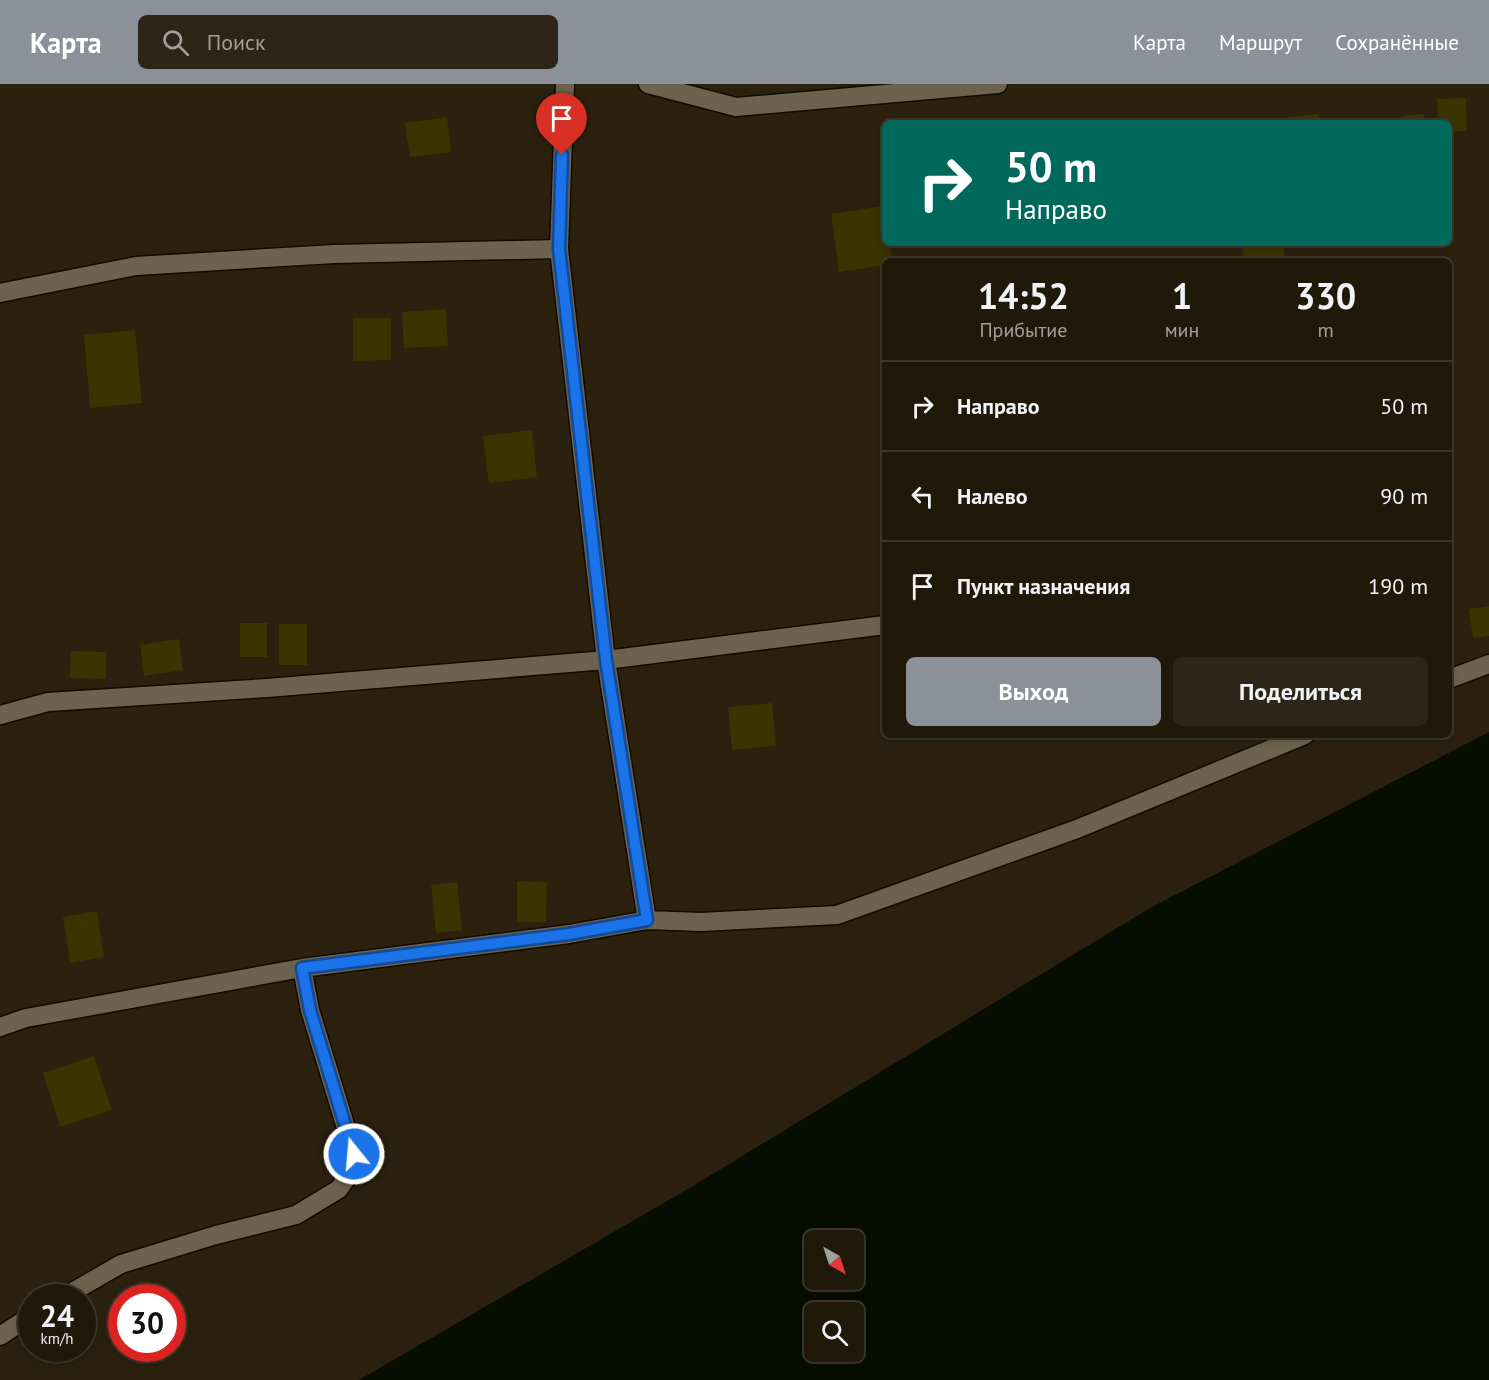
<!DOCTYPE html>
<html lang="ru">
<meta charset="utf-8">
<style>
:root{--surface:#20190a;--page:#2d2618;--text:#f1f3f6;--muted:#a2a09c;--line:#3d382b;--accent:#8c9099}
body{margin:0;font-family:"PT Sans",sans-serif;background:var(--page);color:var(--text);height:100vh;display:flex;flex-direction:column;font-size:22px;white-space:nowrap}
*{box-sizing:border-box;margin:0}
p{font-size:20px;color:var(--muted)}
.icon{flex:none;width:33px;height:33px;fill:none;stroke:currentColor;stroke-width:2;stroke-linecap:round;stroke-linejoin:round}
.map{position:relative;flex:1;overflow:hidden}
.panel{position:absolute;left:882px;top:174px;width:570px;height:480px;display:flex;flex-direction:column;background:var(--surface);border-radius:9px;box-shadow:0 3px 9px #0003,0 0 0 2px var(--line)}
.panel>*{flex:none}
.guide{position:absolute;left:882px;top:36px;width:570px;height:126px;border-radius:9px;box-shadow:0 3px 9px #0003,0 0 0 2px var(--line);background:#00695c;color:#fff;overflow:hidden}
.needle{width:39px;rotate:141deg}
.controls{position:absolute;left:804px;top:1146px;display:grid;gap:12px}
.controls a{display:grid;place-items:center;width:60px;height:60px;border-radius:9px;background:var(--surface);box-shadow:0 3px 9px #0003,0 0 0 2px var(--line);font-size:30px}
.speed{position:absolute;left:18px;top:1200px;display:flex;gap:12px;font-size:30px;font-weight:700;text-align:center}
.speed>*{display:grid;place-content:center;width:78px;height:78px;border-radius:50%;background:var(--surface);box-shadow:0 3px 9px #0003,0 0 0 2px var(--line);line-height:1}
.speed small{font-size:15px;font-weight:400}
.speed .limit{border:9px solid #d22;background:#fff;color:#111}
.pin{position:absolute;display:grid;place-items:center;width:51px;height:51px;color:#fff;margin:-62px -26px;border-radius:50% 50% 50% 0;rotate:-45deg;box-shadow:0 0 6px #0007}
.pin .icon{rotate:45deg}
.me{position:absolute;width:66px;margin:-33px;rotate:343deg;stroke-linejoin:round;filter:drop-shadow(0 0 4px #0008)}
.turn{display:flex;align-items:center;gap:21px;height:126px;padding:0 24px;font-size:27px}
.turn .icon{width:78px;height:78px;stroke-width:2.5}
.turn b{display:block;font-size:42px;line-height:51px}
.eta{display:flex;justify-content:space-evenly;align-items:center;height:102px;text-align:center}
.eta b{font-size:36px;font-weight:700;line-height:42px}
.cta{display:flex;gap:12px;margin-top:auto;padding:12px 24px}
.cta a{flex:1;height:69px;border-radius:9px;background:var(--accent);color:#fff;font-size:24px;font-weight:700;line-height:69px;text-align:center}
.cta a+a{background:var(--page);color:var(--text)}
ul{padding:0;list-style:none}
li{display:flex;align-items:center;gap:18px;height:90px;padding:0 24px;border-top:2px solid var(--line)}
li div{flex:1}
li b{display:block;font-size:22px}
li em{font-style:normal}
header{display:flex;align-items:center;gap:36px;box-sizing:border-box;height:84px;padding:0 30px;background:var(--accent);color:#fff}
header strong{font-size:28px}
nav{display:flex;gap:33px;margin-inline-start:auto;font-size:21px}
.search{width:420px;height:54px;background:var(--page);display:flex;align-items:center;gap:15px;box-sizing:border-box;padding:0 21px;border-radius:9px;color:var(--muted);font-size:22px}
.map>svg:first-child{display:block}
.water{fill:#070d00;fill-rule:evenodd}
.building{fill:#393400}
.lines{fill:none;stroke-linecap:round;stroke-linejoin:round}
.street-casing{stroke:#130a00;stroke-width:21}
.street{stroke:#6d624d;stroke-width:18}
.route-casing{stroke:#114b97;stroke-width:15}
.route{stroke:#1a73e8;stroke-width:10}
</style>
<header>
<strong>Карта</strong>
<div class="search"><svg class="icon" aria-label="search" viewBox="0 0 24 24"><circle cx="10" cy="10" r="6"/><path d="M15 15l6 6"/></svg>Поиск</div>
<nav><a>Карта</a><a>Маршрут</a><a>Сохранённые</a></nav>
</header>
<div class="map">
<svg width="1489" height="1296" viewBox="0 0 1489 1296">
<rect width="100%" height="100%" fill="#2b210e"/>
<!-- water -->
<path class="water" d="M1489,648V1296H359L698,1099L1150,824ZM814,1156H854V1196H814ZM814,1228H854V1268H814Z"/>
<!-- building -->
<path class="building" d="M1466,14L1467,47L1449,48V39H1438L1437,15Z
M1319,30L1320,39H1289L1288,33Z
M1424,30V39H1402L1401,32Z
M447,33L451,68L410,73L405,39Z
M884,122L885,159H889L892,177H885V181L839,188L831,130Z
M1242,159H1283L1285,177H1243Z
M446,225L448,262L404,264L402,228Z
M353,234H391V276L353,277Z
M135,246L142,319L90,324L84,251Z
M532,346L537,393L489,399L483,352Z
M1489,522V552L1473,554L1469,525Z
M240,539H267V573H240Z
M279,540H307V581H279Z
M179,555L183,586L144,592L140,561Z
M71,567L106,568V595L70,594Z
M772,619L776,662L732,666L728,623Z
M517,797L547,798L546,838H517Z
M457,798L462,846L436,849L431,801Z
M97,827L104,873L70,879L63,833Z
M94,972L112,1026L60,1043L43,989Z"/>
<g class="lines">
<defs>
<path id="street" d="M565,0L559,165L606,576L647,836
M648,0L736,23L998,0
M0,209L136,182L334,170L559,165
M1449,595L1489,580
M0,631L48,618L267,604L606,576L885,541
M0,943L26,934L302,884L569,850L647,836L701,838L837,831L1077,745L1305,651
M62,1214L121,1180L216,1151L296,1131L339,1105L350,1089L354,1070L310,926L302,884
M0,1252L32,1231"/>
</defs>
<!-- street casing -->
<use href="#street" class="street-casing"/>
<!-- street -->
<use href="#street" class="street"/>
</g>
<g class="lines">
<defs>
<path id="route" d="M354,1070L310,926L302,884L569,850L647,836L606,576L559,165L562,71"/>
</defs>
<!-- route casing -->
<use href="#route" class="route-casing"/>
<!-- route -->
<use href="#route" class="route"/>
</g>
</svg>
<div class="controls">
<a><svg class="needle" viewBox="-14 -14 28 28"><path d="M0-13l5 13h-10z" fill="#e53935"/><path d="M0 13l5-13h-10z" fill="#a2a09c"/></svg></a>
<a><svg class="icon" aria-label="search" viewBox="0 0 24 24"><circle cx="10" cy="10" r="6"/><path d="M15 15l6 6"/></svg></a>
</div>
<div class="speed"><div>24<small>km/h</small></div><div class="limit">30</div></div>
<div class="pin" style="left:562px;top:71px;background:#d93025"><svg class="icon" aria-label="arrive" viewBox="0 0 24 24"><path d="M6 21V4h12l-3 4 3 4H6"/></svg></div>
<svg class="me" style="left:354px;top:1070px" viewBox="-20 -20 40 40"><circle r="17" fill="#1a73e8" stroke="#fff" stroke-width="3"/><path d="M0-11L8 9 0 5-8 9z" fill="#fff"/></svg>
<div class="guide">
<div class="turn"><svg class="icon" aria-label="right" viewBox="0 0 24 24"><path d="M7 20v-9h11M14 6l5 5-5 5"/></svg><div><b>50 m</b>Направо</div></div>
</div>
<section class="panel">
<div class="eta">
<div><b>14:52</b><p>Прибытие</p></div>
<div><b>1</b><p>мин</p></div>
<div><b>330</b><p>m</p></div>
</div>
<ul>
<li><svg class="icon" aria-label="right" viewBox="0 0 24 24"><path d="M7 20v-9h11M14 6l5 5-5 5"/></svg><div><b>Направо</b></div><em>50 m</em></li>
<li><svg class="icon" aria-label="left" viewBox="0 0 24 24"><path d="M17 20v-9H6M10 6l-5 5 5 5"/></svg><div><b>Налево</b></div><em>90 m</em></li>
<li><svg class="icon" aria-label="arrive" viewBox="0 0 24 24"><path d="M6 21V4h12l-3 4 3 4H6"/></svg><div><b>Пункт назначения</b></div><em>190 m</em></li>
</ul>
<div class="cta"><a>Выход</a><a>Поделиться</a></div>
</section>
</div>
